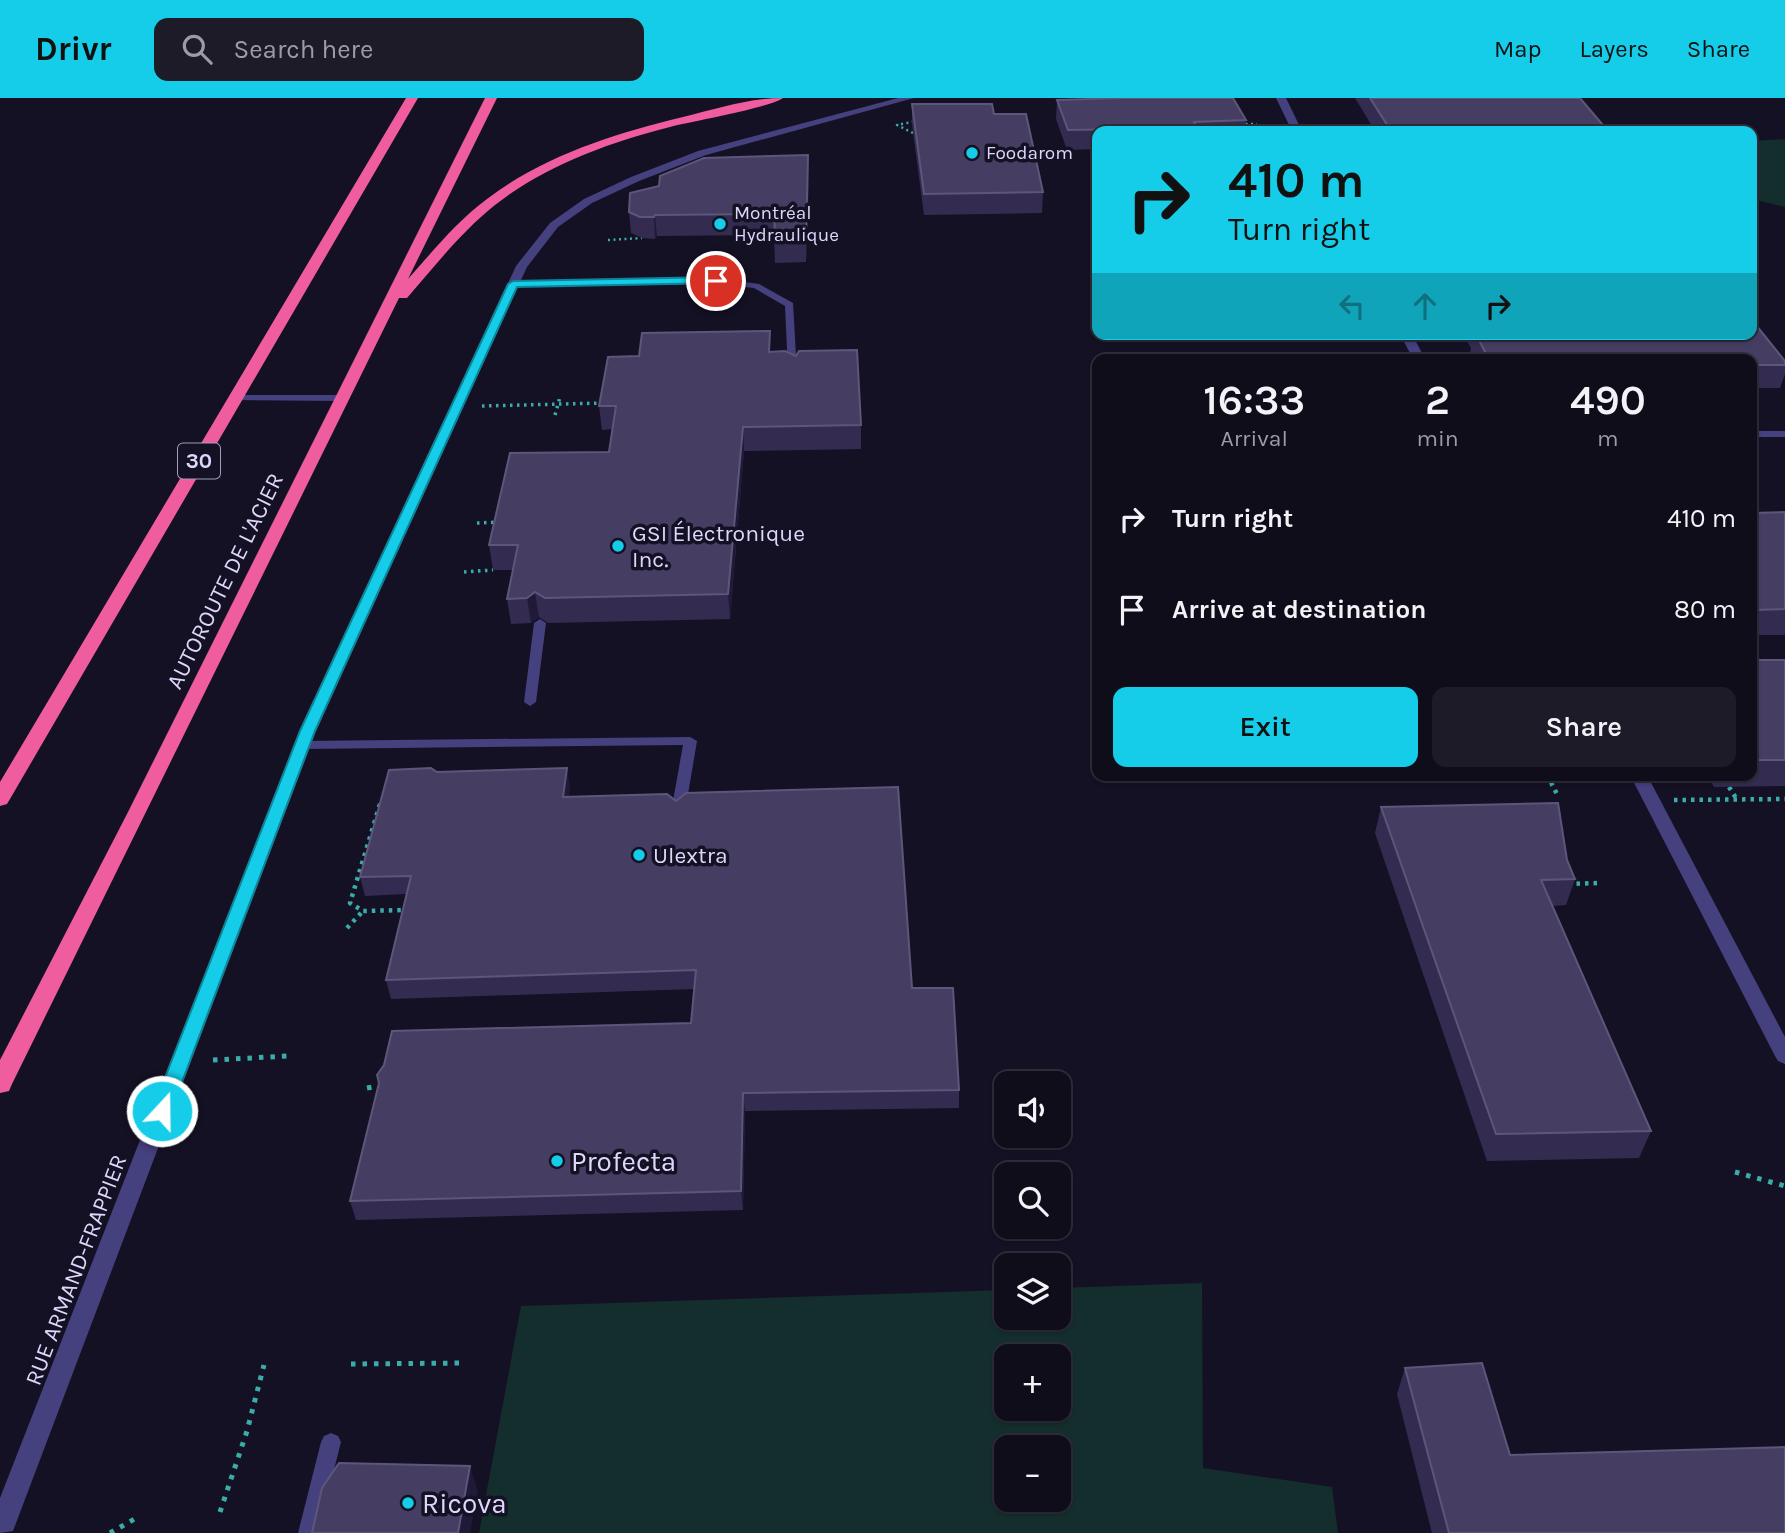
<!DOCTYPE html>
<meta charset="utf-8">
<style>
:root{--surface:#100d1b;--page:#1e1b28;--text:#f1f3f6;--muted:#9c9ca3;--line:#302d3a;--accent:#15cde9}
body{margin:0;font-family:Karla,sans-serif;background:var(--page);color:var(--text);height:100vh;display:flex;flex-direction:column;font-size:26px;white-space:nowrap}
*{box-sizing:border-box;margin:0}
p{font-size:23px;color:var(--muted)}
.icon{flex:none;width:38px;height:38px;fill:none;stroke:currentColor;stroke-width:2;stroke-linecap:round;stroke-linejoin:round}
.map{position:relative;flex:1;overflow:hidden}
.side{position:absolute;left:1092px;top:256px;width:665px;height:427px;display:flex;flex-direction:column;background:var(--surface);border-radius:14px;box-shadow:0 2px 5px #0004,0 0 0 2px var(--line)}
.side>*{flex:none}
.banner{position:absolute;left:1092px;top:28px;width:665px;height:214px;border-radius:14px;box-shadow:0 2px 5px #0004,0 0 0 2px var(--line);background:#15cde9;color:#111;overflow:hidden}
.buttons{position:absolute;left:994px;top:973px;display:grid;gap:14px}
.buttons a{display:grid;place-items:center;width:77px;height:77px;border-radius:14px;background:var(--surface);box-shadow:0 2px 5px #0004,0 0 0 2px var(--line);font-size:35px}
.pin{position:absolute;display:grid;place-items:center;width:60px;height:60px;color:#fff;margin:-30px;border:4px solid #fff;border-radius:50%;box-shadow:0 2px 7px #0007}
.me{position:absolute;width:77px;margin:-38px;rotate:21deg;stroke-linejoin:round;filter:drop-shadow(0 0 5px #0008)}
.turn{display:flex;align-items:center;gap:24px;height:147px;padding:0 21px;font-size:32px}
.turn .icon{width:91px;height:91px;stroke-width:2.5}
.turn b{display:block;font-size:49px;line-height:60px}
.lanes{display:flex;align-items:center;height:66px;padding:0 21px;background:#0003;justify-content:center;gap:35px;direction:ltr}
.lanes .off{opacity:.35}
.eta{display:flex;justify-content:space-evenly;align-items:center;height:119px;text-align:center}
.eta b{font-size:42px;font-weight:600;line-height:49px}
.button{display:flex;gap:14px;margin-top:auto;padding:14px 21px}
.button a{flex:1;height:80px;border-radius:14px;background:var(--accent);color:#111;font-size:28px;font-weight:600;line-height:80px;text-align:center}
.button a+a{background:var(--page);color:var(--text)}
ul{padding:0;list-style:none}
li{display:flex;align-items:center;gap:21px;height:91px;padding:0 21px}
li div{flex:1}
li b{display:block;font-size:26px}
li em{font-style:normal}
header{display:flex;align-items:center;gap:42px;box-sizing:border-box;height:98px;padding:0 35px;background:var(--accent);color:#111}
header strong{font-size:33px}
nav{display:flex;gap:38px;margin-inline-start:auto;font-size:24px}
.search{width:490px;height:63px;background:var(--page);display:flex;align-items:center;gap:18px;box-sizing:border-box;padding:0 24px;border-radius:14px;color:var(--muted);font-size:26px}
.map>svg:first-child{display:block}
.green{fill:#142d2d;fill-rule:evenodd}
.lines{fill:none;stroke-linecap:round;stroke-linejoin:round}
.path-far3{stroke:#3aaca9;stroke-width:2.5;stroke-dasharray:2 3.5;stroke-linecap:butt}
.path-far2{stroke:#3aaca9;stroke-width:3.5;stroke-dasharray:2.5 4.5;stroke-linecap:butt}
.path-far1{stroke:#3aaca9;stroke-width:4.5;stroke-dasharray:3.5 5;stroke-linecap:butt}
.path{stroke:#3aaca9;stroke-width:5;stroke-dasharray:4.5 7;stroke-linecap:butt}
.lane{fill:#45407e;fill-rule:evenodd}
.street{fill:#45407e;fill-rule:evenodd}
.highway{fill:#f05d9f;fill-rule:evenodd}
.wall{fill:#342c50}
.shaded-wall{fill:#201937}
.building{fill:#463e62;stroke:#5e567a;stroke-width:2}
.route{fill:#15cde9;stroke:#0e8597;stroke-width:2}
.poi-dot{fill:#15cde9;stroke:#151124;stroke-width:2.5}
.labels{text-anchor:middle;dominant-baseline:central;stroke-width:7;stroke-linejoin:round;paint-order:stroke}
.far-poi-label{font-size:19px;fill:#ddd7fb;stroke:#151124;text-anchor:start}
.shield{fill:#151124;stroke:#a19cba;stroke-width:2}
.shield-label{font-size:21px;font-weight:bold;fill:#ddd7fb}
.poi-label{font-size:23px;fill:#ddd7fb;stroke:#151124;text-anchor:start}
.street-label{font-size:23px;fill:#ddd7fb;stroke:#151124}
.near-poi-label{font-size:28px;fill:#ddd7fb;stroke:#151124;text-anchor:start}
</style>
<header>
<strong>Drivr</strong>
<div class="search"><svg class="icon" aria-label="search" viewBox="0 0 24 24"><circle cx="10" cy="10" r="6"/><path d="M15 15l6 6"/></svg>Search here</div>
<nav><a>Map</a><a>Layers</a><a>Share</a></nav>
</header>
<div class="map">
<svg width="1785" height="1435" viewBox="0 0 1785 1435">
<rect width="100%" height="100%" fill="#151124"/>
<!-- green -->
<path class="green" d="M1785,41V109L1752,101V43Z
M1202,1185L1203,1370L1332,1389L1338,1435H479L521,1208L1006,1192V1220H1059V1190ZM1006,1258H1059V1311H1006ZM1006,1349H1059V1402H1006Z"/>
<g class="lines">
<!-- path-far3 -->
<path class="path-far3" d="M1240,26H1257
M1356,33H1375
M913,35L897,27L917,23
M608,142L642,140"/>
<!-- path-far2 -->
<path class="path-far2" d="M482,308L603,305
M555,317L560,299
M477,425L500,424
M464,474L493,472"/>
<!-- path-far1 -->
<path class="path-far1" d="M1547,677L1558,698
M1729,689L1736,700
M1674,702L1785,701
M380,706L350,805L363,813L406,812
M1568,786L1599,785
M347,830L363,813"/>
<!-- path -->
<path class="path" d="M213,962L288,958
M367,990L383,987
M1735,1074L1785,1088
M351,1266L463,1265
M220,1414L247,1333L264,1267
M110,1435L138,1419"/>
<!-- lane -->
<path class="lane" d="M716,180L759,186L793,205L797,275L788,273L785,208L754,190L716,186L513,189L508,186L513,183Z
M236,297H342L347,300L342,303L232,302V298Z
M1752,333H1785V339H1752Z
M540,521L546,525L536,604L530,608L524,604L534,525Z
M690,639L697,643L685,714L678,719L671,714L683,647L302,651L295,647L302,643Z
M331,1335L338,1338L341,1344L318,1435H298L321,1344L324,1338Z"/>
<!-- street -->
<path class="street" d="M898,0H914L706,57L639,83L592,105L558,129L527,169L316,633L13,1433L0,1435V1400L300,633L516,168L550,125L584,101L631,79L698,53Z
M1276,0H1286L1302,33H1292Z
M1400,236H1412L1425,261H1413Z
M1630,677H1647L1785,939V966L1778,963L1775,958Z"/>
<!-- highway -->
<path class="highway" d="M406,0H418L10,701L7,706L0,708V684Z
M485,0H497L408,181C433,153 457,123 487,101C545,57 614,36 683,19C716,11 749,0 783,0C769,10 692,23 670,29C608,45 546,67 495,107C462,133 435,168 407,200H399L12,986L9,993L0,995V962L127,716Z"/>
</g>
<!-- wall -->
<path class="wall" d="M1355,0H1580L1608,33H1375Z
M1057,2L1246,22L1245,33H1097V51L1067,52L1056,21Z
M912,6L994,16L1043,94L1042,115L924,117L912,26Z
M808,57L809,78L806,164L775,165L774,137L657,138L655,141L642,140L631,135L629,114Z
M1466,236H1752L1785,263V276L1780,290H1752V261H1471L1470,257L1471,250L1465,240Z
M771,254L861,327V351L744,353L730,521L548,525L539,519L531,525L511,526L507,501L513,472H493L489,447L609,354L612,331L602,332L599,308Z
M1785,414V537H1752V415Z
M1752,562H1785V688L1714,689L1707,677H1752Z
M437,674L570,688L568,699L912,890L959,992V1010L745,1013L743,1112L356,1122L350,1103L691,925L694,891L391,901L386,882L406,796L365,798L360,779Z
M1381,709L1567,762L1575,781L1566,807L1553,808L1651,1033L1639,1060L1487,1063L1375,735Z
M1405,1270L1510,1357L1785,1435H1432L1397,1296Z"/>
<!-- shaded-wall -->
<path class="shaded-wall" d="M808,57L809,78L806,164V143Z
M655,117L657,138L655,141L654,119Z
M743,329L744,353L730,521L728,496Z
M535,494L539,519L531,525L527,500Z
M567,670L570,688L566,717L563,699Z
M743,995L745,1013L743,1112L741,1093Z
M470,1368L478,1394L470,1435H458Z"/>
<!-- building -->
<path class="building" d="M1121,0H1233L1246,22L1194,24L1199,33H1129V31L1068,32L1057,2Z
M1370,0H1580L1608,33H1391Z
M912,6H992L994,16H1026L1043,94L924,96Z
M808,57L806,143H774L775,116L655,117L654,119H640L629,114L630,95L659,88L660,78L704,60Z
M1752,222L1785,263V267H1752V261H1510L1507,256H1486L1476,236H1752Z
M770,233L769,254L785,253L796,258L799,253L857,252L861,327L743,329L728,496L545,500L535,494L527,500L507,501L518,447H489L510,355L609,354L616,308H599L608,259L639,258L642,235Z
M1785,414V511L1752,512V415Z
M1752,562H1785V662H1752Z
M431,670L437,674L567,670L563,699L667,696L676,703L686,695L898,689L912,890H953L959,992L743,995L741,1093L350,1103L379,985L377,977L384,967L392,933L691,925L696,872L386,882L411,778L360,779L389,672Z
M1558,705L1567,762L1575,781L1541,782L1651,1033L1496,1036L1381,709Z
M1482,1265L1510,1357L1785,1349V1435H1449L1405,1270Z
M339,1365L470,1368L458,1435H312L322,1390Z"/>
<!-- route -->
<path class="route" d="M716,179L721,183L719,185L517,189L315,633L171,1013L168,1018L162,1020L155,1018L152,1013L300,633L508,186L513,183Z"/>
<!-- markers -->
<g class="poi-dot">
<circle cx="972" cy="55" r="7"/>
<circle cx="720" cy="126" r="7"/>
<circle cx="618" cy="448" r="7"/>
<circle cx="639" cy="757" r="7"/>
<circle cx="557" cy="1063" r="7"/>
<circle cx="408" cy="1405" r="7"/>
</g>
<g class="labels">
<!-- far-poi labels -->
<g class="far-poi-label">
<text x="986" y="55">Foodarom</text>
<text x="734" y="115">Montréal<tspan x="734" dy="22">Hydraulique</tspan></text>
</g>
<!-- shield labels -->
<rect class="shield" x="178" y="345.5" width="42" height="35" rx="5"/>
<g class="shield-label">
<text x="199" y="363">30</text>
</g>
<!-- poi labels -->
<g class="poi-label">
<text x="632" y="435">GSI Électronique<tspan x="632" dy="26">Inc.</tspan></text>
<text x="653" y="757">Ulextra</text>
</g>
<!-- street labels -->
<g class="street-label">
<text transform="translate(225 483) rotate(-64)">AUTOROUTE DE L'ACIER</text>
<text transform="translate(76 1172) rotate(-69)">RUE ARMAND-FRAPPIER</text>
</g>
<!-- near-poi labels -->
<g class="near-poi-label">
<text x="571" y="1063">Profecta</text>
<text x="422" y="1405">Ricova</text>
</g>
</g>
</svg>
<div class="buttons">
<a><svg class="icon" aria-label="sound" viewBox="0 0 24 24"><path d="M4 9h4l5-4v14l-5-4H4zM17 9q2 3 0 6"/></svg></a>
<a><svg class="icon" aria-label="search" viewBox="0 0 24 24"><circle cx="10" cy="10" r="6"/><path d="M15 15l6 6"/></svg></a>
<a><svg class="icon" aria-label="layers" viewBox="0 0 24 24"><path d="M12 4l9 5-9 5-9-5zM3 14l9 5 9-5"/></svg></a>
<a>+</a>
<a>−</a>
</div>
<div class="pin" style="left:716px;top:183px;background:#d93025"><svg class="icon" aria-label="arrive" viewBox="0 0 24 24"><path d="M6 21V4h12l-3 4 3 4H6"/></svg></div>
<svg class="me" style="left:162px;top:1013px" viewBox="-20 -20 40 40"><circle r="17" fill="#15cde9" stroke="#fff" stroke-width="3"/><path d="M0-11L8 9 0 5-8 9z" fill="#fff"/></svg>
<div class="banner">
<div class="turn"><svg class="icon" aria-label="right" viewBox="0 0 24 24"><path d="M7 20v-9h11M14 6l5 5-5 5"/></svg><div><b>410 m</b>Turn right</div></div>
<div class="lanes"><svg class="icon off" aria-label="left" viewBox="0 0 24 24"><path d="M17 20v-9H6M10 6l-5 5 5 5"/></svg><svg class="icon off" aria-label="ahead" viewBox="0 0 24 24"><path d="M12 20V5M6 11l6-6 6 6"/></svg><svg class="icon" aria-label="right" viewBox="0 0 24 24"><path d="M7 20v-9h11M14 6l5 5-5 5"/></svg></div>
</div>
<section class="side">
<div class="eta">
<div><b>16:33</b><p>Arrival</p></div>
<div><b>2</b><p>min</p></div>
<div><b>490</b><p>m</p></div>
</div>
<ul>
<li><svg class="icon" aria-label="right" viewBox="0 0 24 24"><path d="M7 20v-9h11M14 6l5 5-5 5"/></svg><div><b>Turn right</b></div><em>410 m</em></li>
<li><svg class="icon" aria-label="arrive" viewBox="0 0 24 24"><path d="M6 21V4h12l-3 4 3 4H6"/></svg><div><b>Arrive at destination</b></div><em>80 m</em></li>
</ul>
<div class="button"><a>Exit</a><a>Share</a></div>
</section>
</div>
